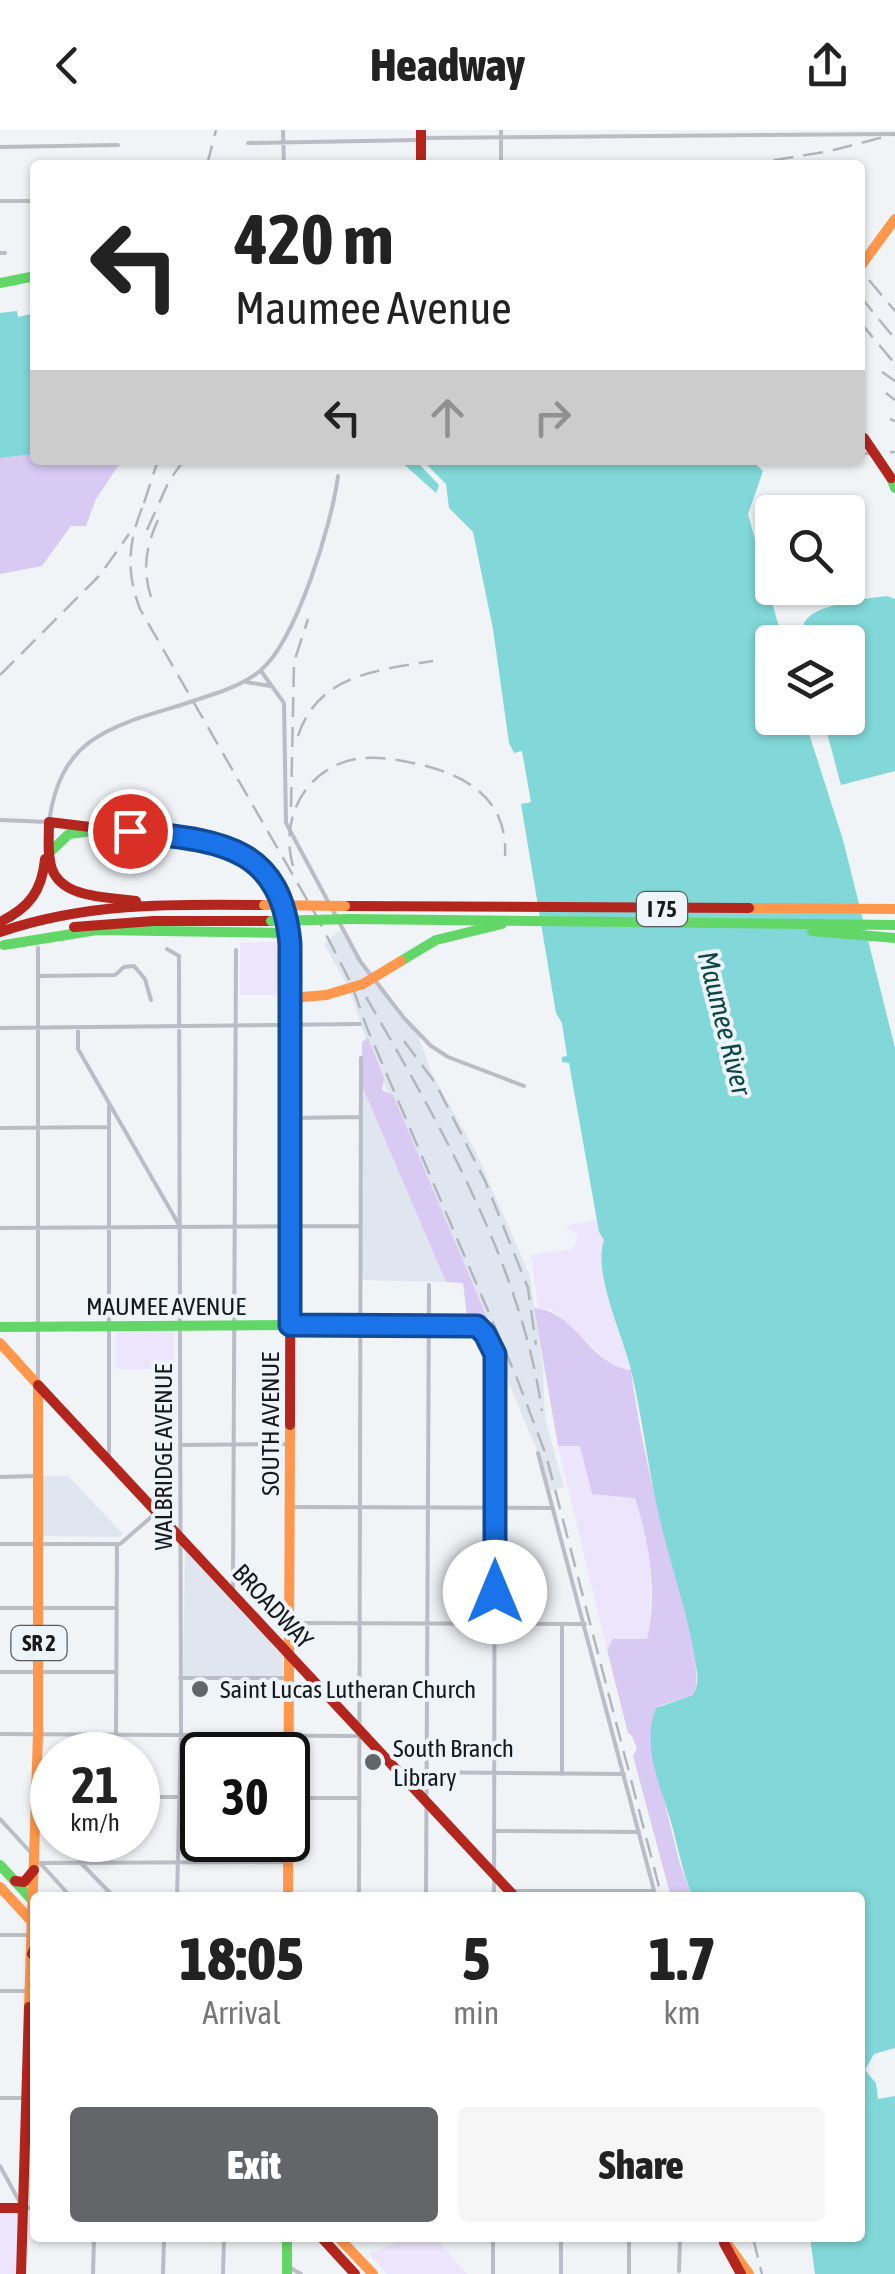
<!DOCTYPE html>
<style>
:root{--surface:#fff;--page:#f6f6f6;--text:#222;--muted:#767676;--accent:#636668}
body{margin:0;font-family:"Asap Condensed",sans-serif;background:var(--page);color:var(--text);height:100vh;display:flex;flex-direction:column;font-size:38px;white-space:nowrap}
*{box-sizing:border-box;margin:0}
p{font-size:32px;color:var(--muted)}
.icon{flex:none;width:55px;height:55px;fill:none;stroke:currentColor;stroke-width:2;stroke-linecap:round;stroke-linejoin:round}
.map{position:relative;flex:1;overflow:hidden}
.panel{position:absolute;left:30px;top:1762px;width:835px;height:350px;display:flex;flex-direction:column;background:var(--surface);border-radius:10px;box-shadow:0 2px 8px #0004}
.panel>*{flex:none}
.guide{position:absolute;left:30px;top:30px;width:835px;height:305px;border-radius:10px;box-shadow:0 2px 8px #0004;background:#fff;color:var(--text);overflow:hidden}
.fabs{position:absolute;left:755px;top:365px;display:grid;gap:20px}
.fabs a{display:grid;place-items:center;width:110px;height:110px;border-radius:10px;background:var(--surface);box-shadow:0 2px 8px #0004;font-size:50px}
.speed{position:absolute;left:30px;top:1602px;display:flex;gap:20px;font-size:50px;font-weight:700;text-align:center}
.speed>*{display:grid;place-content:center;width:130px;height:130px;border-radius:50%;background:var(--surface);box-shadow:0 2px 8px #0004;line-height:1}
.speed small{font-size:25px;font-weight:400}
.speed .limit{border:5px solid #111;border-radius:15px;background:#fff;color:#111}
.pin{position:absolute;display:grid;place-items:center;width:85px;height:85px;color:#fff;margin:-42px;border:5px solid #fff;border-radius:50%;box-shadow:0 2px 10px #0007}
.me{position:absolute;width:110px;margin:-55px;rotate:0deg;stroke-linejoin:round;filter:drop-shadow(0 0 8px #0008)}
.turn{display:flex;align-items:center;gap:35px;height:210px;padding:0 40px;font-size:45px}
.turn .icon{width:130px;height:130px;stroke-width:2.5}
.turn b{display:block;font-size:70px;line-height:85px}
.lanes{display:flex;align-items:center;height:95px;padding:0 40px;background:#0003;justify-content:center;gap:50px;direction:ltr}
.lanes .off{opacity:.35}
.eta{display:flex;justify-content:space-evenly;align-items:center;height:170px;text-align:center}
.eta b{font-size:60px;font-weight:800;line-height:70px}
.action{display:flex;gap:20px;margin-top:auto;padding:20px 40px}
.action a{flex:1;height:115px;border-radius:10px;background:var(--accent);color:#fff;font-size:40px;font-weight:800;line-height:115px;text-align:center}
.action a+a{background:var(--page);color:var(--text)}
header{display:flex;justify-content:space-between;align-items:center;height:130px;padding:0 40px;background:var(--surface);font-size:45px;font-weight:800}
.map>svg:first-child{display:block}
.built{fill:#dfe6ef}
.green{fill:#ece5fb}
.forest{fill:#d9caf4}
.water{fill:#82d7d8}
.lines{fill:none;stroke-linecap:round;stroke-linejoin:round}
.street{stroke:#babcc6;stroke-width:4}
.fast{stroke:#63d668;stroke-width:10}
.slow{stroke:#ff974d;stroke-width:10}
.jam{stroke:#b3261e;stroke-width:10}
.rail{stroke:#b3b5bc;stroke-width:2.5;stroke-dasharray:20 10;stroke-linecap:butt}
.street-bridge{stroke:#babcc6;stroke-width:4}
.fast-bridge{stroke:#63d668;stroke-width:10}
.slow-bridge{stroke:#ff974d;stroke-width:10}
.jam-bridge{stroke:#b3261e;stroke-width:10}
.route-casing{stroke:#114b97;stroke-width:25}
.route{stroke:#1a73e8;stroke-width:18}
.poi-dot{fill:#636668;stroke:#edf4fa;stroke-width:4}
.labels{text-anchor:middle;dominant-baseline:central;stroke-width:8;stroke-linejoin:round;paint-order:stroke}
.shield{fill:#edf4fa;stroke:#575b5e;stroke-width:2.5}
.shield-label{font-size:22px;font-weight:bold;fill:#17191b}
.street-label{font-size:25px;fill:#17191b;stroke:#edf4fa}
.poi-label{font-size:25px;fill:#17191b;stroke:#edf4fa;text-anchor:start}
.water-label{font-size:28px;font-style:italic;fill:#0e4545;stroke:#edf4fa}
</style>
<header><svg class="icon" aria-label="back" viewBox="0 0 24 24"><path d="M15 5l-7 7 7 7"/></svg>Headway<svg class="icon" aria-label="share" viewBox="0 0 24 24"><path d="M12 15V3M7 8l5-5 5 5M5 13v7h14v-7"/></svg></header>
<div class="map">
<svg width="895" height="2144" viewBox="0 0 895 2144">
<rect width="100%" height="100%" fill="#f0f4f7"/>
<!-- built -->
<path class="built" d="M340,800L360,831L418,905L432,944L475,1020L530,1146L543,1238L545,1288L564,1357L549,1361L538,1323L368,915L349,859L324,814Z
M361,954L424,1100L446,1152L361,1150Z
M43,1346H68L123,1404L119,1407L43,1406Z
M185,1420L283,1525V1546H183Z"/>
<!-- green -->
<path class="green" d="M286,811L284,865H240V813Z
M597,1090L599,1102L604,1110C594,1141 621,1207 631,1240L614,1238L553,1180L538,1178L531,1125L573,1119L578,1106L565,1096Z
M116,1202H174V1239H116Z
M580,1315C595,1330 628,1353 636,1370C651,1398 654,1480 647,1510L613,1509L607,1520L558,1316Z
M0,2083H18L16,2144H0Z
M404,2108H437L467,2144H387L369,2124Z"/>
<!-- forest -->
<path class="forest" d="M35,324V330H122L96,369L86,396H71L42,436L0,444V328Z
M368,908L384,948L382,960L393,965L488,1190L467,1187L463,1153L446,1152L362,956V912Z
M534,1178C578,1182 588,1235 631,1240C637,1290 649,1342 661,1392C669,1425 708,1539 693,1565L659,1576L652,1621L679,1731L692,1767H671L633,1626L637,1619L632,1606L628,1603L607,1520L613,1509H647C658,1466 649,1410 635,1368L592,1364L580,1316H558Z"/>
<!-- water -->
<path class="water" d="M17,181L18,187L35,183V324L0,328V183Z
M399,330H415L439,355L436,363Z
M422,330H751L763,341L748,384L783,512H772V588H804L843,710L895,918V1918L874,1924L865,1940L876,1953L878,1969L895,1966V2144H815L810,2108H860V1768L692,1767C685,1747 680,1728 675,1707C666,1666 639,1620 656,1578L693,1565C697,1557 698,1552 697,1543C691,1492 673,1444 661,1394C648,1342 643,1288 630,1236C621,1202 593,1142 604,1110L599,1102L569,933L562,932V927L567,926L562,893L556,883L521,674L531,672L522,621L514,623L509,613L493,499L473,402L449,378L446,354Z
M887,466L895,469V641L841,655L823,588H848V512H803C802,505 801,495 807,489C819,474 869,468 887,466Z"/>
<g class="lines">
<!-- street -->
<path class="street" d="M283,0L284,35
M501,0V35
M421,8L895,4
M248,13L418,10
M0,17L118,15
M0,71H35
M0,123H5
M261,541L284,573L286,693L360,831L404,888L431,916L448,927L524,956
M246,552L270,556
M220,562C234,557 250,550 261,540C297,509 332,393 338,346
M0,690L49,692C60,610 107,597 178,576
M167,819L179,826L181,1605L177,1768
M38,846L115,845L124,837L134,836L145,849L151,870
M78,897V919L179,1095
M0,898L360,894
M291,988L361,987
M0,998L109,997
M0,1098L360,1096
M290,1195L477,1196L495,1221L494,1768
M38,1254V818
M180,1315L290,1314
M538,1323L656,1768
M109,1327V976
M0,1347L35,1346
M290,1377L553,1378
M0,1414H120L157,1382
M233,1461L236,820
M0,1478H115
M289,1493L585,1494
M0,1542H115
M180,1548H289
M0,1604L360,1606
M116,1604L117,1414
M562,1644V1494
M405,1648L412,1642L624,1644
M37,1666H52
M138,1667H202
M288,1668H358
M0,1689L34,1726
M495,1701L639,1702
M80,1732L115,1768
M40,1733L72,1768
M41,1733L286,1732
M511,1761H654
M359,1768L361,928
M426,1768L429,1155
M0,1805H32
M0,1861H35
M0,1968H35
M0,2036L23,2078H35
M287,2136L301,2144
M679,2141L680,2108
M93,2144L94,2108
M163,2144L164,2108
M223,2144L224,2108
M493,2144V2108
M561,2144V2108
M629,2144V2108"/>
<!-- fast -->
<path class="fast" d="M0,153L35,146
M891,348L895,358
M52,720L69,704L108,699
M351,789L895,795
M812,801L895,808
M4,815L97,800L289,803
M401,831L436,810L502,794
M0,1197L290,1195
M0,1735L35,1773
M287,2108V2144"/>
<!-- slow -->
<path class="slow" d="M860,137L895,89
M749,778L895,779
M291,868L326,865
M0,1213L38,1255V1604L29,1877
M0,1757L35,1795
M288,1768L290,1295
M339,2108L373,2144
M723,2108L749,2144"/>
<!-- jam -->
<path class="jam" d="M421,0V35
M49,692C85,696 121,701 157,705C255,716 285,734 291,837L290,1295
M49,692C49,706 47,726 52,739C63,769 109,767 136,771
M345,776L749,778
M0,792C29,778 42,761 45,729
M74,797L153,791H271
M0,802C87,772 173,774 264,775
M38,1255L516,1768
M15,1751L24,1752L34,1740
M32,1824L35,1817
M0,2078H23
M322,2108L355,2144
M724,2113L741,2144
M21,2144L29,1877"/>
<!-- rail -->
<path class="rail" d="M207,35L216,0
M744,35L830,21L895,4
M869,150L895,181
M860,166L895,209
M860,192L895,234
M882,242L895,251
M886,263L895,270
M890,289L895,291
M860,324L895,322
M144,373L158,330
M142,378C128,413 126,443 140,479L317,787L351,853L367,898L518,1251L546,1325L662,1768
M147,400L169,351L184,330
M151,467C142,439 146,416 158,390
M0,545L100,445L129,404
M298,606C318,544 379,540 433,531
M291,677L294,532L308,489
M293,736C279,688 306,638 356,629C379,625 404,631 426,636C472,648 508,673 505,726
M366,867C439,993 521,1134 542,1281
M404,911L436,954L486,1053L528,1158L536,1215
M753,2108L762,2144"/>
<!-- street-bridge -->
<path class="street-bridge" d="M178,576L220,562"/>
<!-- fast-bridge -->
<path class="fast-bridge" d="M271,791L351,789"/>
<!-- slow-bridge -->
<path class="slow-bridge" d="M264,775L345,776
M326,865L363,854L401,831"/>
<!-- jam-bridge -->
<path class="jam-bridge" d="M864,308L891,348"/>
</g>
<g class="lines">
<defs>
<path id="route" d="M130,701C214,711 281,711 290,814V1195L477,1196L485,1204L495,1224V1462"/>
</defs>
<!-- route casing -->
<use href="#route" class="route-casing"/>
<!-- route -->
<use href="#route" class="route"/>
</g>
<!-- markers -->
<g class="poi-dot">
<circle cx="200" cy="1559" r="10"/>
<circle cx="373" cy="1632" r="10"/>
</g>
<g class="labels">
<!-- shield labels -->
<g class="shield">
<rect x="637" y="762" width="50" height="34" rx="8"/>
<rect x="11.5" y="1496" width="55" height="34" rx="8"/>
</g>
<g class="shield-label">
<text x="662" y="779">I 75</text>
<text x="39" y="1513">SR 2</text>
</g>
<!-- street labels -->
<g class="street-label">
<text x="166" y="1176">MAUMEE AVENUE</text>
<text transform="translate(270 1294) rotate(-90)">SOUTH AVENUE</text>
<text transform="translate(163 1327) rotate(-90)">WALBRIDGE AVENUE</text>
<text transform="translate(273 1476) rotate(47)">BROADWAY</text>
</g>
<!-- poi labels -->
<g class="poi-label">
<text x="220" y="1559">Saint Lucas Lutheran Church</text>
<text x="393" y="1618">South Branch<tspan x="393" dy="29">Library</tspan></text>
</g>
<!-- water labels -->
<g class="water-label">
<text transform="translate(725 893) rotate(76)">Maumee River</text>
</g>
</g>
</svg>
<div class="fabs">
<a><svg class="icon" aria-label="search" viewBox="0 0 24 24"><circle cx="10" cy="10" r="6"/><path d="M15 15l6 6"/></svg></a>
<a><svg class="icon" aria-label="layers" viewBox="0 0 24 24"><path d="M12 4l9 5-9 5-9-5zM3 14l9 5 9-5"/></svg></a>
</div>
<div class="speed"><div>21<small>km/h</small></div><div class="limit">30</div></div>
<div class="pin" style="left:130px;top:701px;background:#d93025"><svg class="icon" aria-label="arrive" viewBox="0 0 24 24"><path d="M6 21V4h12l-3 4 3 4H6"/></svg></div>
<svg class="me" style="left:495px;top:1462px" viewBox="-20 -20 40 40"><circle r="19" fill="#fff"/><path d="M0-13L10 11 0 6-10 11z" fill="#1a73e8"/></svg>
<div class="guide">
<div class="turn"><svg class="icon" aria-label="left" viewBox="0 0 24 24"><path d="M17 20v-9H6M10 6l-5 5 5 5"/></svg><div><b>420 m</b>Maumee Avenue</div></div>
<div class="lanes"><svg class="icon" aria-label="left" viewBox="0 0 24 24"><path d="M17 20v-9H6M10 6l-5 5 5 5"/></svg><svg class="icon off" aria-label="ahead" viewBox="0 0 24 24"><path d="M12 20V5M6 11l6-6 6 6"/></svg><svg class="icon off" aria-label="right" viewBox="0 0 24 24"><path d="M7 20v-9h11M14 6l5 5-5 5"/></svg></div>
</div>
<section class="panel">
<div class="eta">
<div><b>18:05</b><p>Arrival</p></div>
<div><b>5</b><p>min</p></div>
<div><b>1.7</b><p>km</p></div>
</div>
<div class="action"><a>Exit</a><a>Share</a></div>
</section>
</div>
